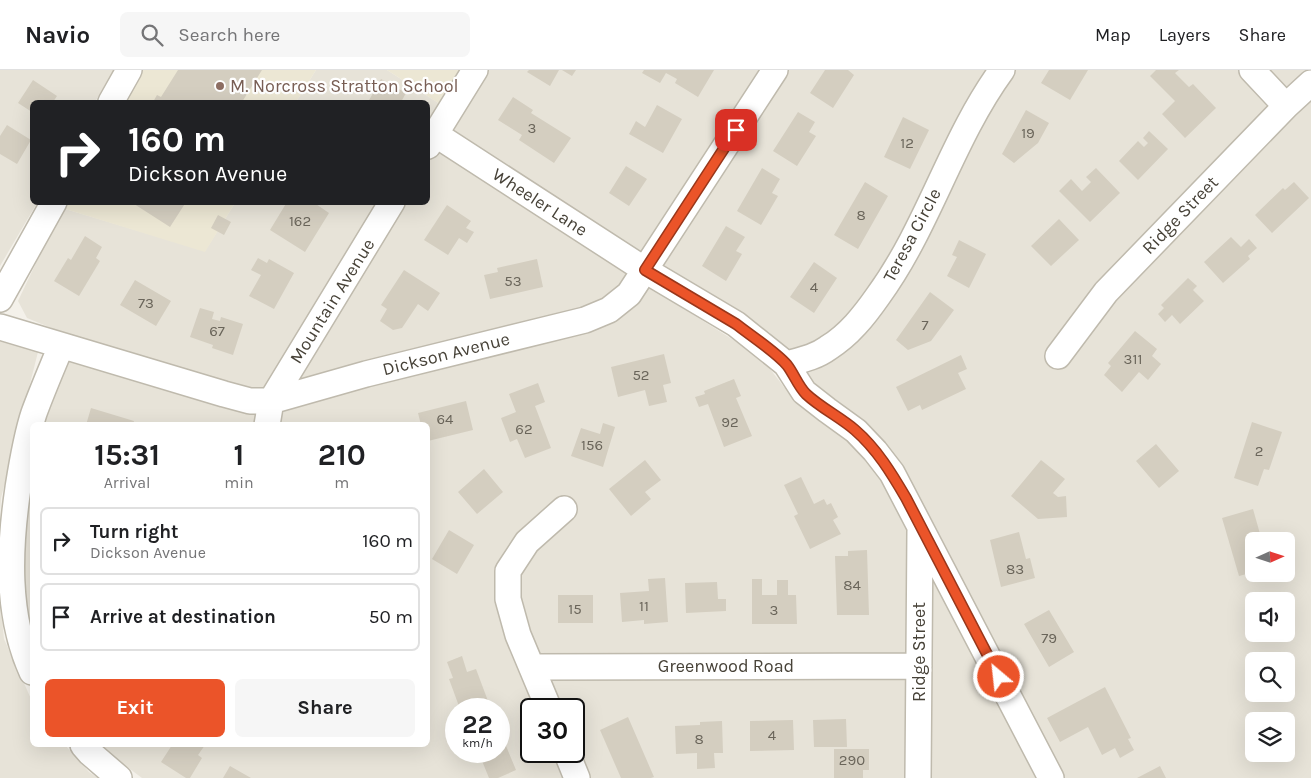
<!DOCTYPE html>
<style>
:root{--surface:#fff;--page:#f6f6f6;--text:#202124;--muted:#757577;--line:#e0e0e0;--accent:#eb5429}
body{margin:0;font-family:Karla,sans-serif;background:var(--page);color:var(--text);height:100vh;display:flex;flex-direction:column;font-size:19px;white-space:nowrap}
*{box-sizing:border-box;margin:0}
p{font-size:16px;color:var(--muted)}
.icon{flex:none;width:28px;height:28px;fill:none;stroke:currentColor;stroke-width:2;stroke-linecap:round;stroke-linejoin:round}
.map{position:relative;flex:1;overflow:hidden}
.panel{position:absolute;left:30px;top:352px;width:400px;height:325px;display:flex;flex-direction:column;background:var(--surface);border-radius:8px;box-shadow:0 5px 20px #0002}
.panel>*{flex:none}
.hud{position:absolute;left:30px;top:30px;width:400px;height:105px;border-radius:8px;box-shadow:0 5px 20px #0002;background:#202124;color:#fff;overflow:hidden}
.needle{width:32px;rotate:87deg}
.controls{position:absolute;left:1245px;top:462px;display:grid;gap:10px}
.controls a{display:grid;place-items:center;width:50px;height:50px;border-radius:8px;background:var(--surface);box-shadow:0 5px 20px #0002;font-size:25px}
.speed{position:absolute;left:445px;top:628px;display:flex;gap:10px;font-size:25px;font-weight:700;text-align:center}
.speed>*{display:grid;place-content:center;width:65px;height:65px;border-radius:50%;background:var(--surface);box-shadow:0 5px 20px #0002;line-height:1}
.speed small{font-size:12px;font-weight:400}
.speed .limit{border:2px solid #111;border-radius:8px;background:#fff;color:#111}
.pin{position:absolute;display:grid;place-items:center;width:42px;height:42px;color:#fff;margin:-21px;border-radius:10px;box-shadow:0 2px 8px #0006}
.me{position:absolute;width:55px;margin:-28px;rotate:332deg;stroke-linejoin:round;filter:drop-shadow(0 0 4px #0008)}
.turn{display:flex;align-items:center;gap:18px;height:105px;padding:0 15px;font-size:22px}
.turn .icon{width:65px;height:65px;stroke-width:2.5}
.turn b{display:block;font-size:35px;line-height:42px}
.eta{display:flex;justify-content:space-evenly;align-items:center;height:85px;text-align:center}
.eta b{font-size:30px;font-weight:700;line-height:35px}
.button{display:flex;gap:10px;margin-top:auto;padding:10px 15px}
.button a{flex:1;height:58px;border-radius:8px;background:var(--accent);color:#fff;font-size:20px;font-weight:700;line-height:58px;text-align:center}
.button a+a{background:var(--page);color:var(--text)}
ul{padding:0;list-style:none}
li{display:flex;align-items:center;gap:15px;height:68px;margin:0 10px 8px;padding:0 5px;border:2px solid var(--line);border-radius:8px}
li div{flex:1}
li b{display:block;font-size:19px}
li em{font-style:normal}
header{display:flex;align-items:center;gap:30px;box-sizing:border-box;height:70px;padding:0 25px;background:var(--surface);border-bottom:1px solid var(--line)}
header strong{font-size:24px}
nav{display:flex;gap:28px;margin-inline-start:auto;font-size:18px}
.search{width:350px;height:45px;background:var(--page);display:flex;align-items:center;gap:12px;box-sizing:border-box;padding:0 18px;border-radius:8px;color:var(--muted);font-size:19px}
.map>svg:first-child{display:block}
.residential{fill:#e7e3d8;fill-rule:evenodd}
.education{fill:#ece7d4}
.building{fill:#d4cec0}
.lines{fill:none;stroke-linecap:round;stroke-linejoin:round}
.minor-casing{stroke:#bfbaad;stroke-width:28}
.minor{stroke:#fff;stroke-width:25}
.route-casing{stroke:#99371b;stroke-width:12}
.route{stroke:#eb5429;stroke-width:9}
.education-dot{fill:#8d6e63;stroke:#fff;stroke-width:2}
.labels{text-anchor:middle;dominant-baseline:central;stroke-width:4.5;stroke-linejoin:round;paint-order:stroke}
.number-label{font-size:15px;fill:#6a655a}
.education-label{font-size:18px;fill:#785e54;stroke:#fff;text-anchor:start}
.street-label{font-size:18px;fill:#474238;stroke:#fff}
</style>
<header>
<strong>Navio</strong>
<div class="search"><svg class="icon" aria-label="search" viewBox="0 0 24 24"><circle cx="10" cy="10" r="6"/><path d="M15 15l6 6"/></svg>Search here</div>
<nav><a>Map</a><a>Layers</a><a>Share</a></nav>
</header>
<div class="map">
<svg width="1311" height="708" viewBox="0 0 1311 708">
<rect width="100%" height="100%" fill="#f4f1ea"/>
<!-- residential -->
<path class="residential" d="M0,0H114L95,32H32V132L37,133L0,196Z
M316,0H387L440,34L428,53V32H296Z
M487,0H1311V708H1065L937,463L846,342L801,300L769,262L682,211L448,62ZM1254,471H1286V504H1254ZM1254,531H1286V564H1254ZM1254,591H1286V624H1254ZM1254,651H1286V684H1254Z
M428,75L467,96L568,166L735,271L763,290L784,317L862,381L890,424L908,463L905,708H142L98,675H428V355H43L71,266L27,248L18,231L62,138L205,181L235,133L428,132ZM456,639H499V681H456ZM531,639H574V681H531Z
M0,270L38,282L1,428L0,443Z
M32,388V571L27,556L23,475Z
M927,493L1040,708H927Z
M0,531L4,569L32,631V675H65L89,702L98,708H0Z"/>
<!-- education -->
<path class="education" d="M143,0H316L296,32H124Z
M387,0H461L440,34Z
M65,132L235,133L205,182L62,138Z"/>
<!-- building -->
<path class="building" d="M178,0H262L242,32H153L157,25L161,27Z
M529,0H559L550,16L527,2Z
M562,0H576L572,6Z
M644,0H714L698,27L675,13L677,9L666,3L660,13L642,3Z
M825,0H848L854,5L833,38L810,23Z
M1049,0H1088L1070,30L1041,13Z
M1156,0H1179L1175,3L1189,17L1193,14L1216,38L1185,68L1162,44L1175,31L1150,6Z
M381,9L406,23L401,32H368Z
M33,10L57,26L53,32H32V42L18,33Z
M513,27L533,40L531,43L571,68L554,93L519,70L522,65L498,50Z
M657,35L682,49L663,83L629,64L636,51L645,57Z
M1026,40L1049,53L1038,73L1014,93L1002,84Z
M798,42L815,52L809,62L816,66L797,96L773,81Z
M903,47L929,60L910,99L884,87Z
M7,55L31,70L17,94L0,84V66Z
M1149,61L1168,79L1138,110L1119,91L1138,71L1144,77L1148,73L1143,68Z
M626,96L647,109L629,136L609,123Z
M762,98L780,109L772,123L778,126L761,155L737,141Z
M1096,98L1120,123L1090,152L1059,121L1071,109L1082,121L1091,112L1086,107Z
M865,112L888,126L858,179L834,165Z
M1294,112L1309,128L1272,163L1255,145L1283,118L1285,120Z
M131,132H186L170,157Z
M287,132H313L329,143L305,182L270,160Z
M447,135L471,151L466,158L474,162L467,173L459,168L448,185L424,170Z
M218,145L231,152L224,165L211,158Z
M1059,149L1079,170L1051,196L1031,176Z
M726,156L745,167L736,181L742,184L726,211L702,196Z
M85,166L102,177L96,188L100,191L79,226L54,211L68,188L71,190Z
M1231,167L1241,177L1249,169L1257,178L1248,186L1250,189L1223,213L1204,192Z
M959,170L986,184L969,218L947,206L957,187L952,185Z
M258,188L267,193L269,189L294,203L274,239L249,226L261,205L251,200Z
M537,189L543,217L490,229L484,205L498,202L497,198Z
M814,192L837,208L814,243L790,227Z
M404,200L440,223L428,241L418,234L402,258L393,260L380,251L387,239L381,235Z
M1188,208L1197,216L1193,220L1204,231L1180,254L1172,245L1165,252L1158,244L1164,238L1161,235Z
M135,210L171,231L156,256L120,235Z
M930,222L954,240L931,271L908,280L896,270Z
M200,238L214,242L212,249L220,251L221,247L243,254L233,285L212,278L213,275L190,267Z
M1135,261L1157,279L1152,286L1161,294L1148,310L1139,302L1122,322L1104,305L1111,296L1108,293Z
M664,284L671,313L663,315L667,332L649,336L645,320L618,327L611,297Z
M961,285L967,299L958,303L966,319L922,340L920,335L908,341L896,317Z
M734,309L741,326L736,328L752,366L724,377L708,334L699,337L695,327L705,324L704,321Z
M538,313L545,332L535,336L551,378L525,388L517,369L510,372L501,348L516,342L509,324Z
M466,331L473,360L428,371V355H421L418,343Z
M91,338L134,351L133,355H86Z
M1252,352L1282,362L1269,400L1264,399L1258,416L1234,408Z
M603,353L615,357L603,397L571,386L581,358L600,364Z
M1156,374L1179,401L1159,418L1136,391Z
M645,390L661,410L645,422L651,429L631,446L609,419Z
M1041,390L1065,409L1053,423L1058,427L1066,426L1067,447L1038,449L1011,426Z
M484,399L503,422L477,444L458,422Z
M801,407L814,434L824,429L827,435L831,433L838,447L833,450L841,464L810,479L794,446L798,444L784,415Z
M1253,439L1262,471H1254V502L1239,506L1222,448Z
M449,460L474,475L457,504L432,489Z
M1019,462L1026,489L1030,488L1035,508L1001,517L990,470Z
M867,480L869,545H837L835,486H848V481Z
M665,508L668,552L644,554V550L622,552L620,523L649,521L648,509Z
M752,509H762V525H777V510H788V525H796L797,554H752Z
M717,512L718,529H726V541L686,543L685,513Z
M558,525H593V553H558Z
M1049,540L1074,582L1049,597L1024,554Z
M462,586L467,602L476,599L491,639H460L449,609L453,608L447,592Z
M1105,617L1131,668L1128,669L1134,680L1120,688L1115,678L1102,685L1088,657L1060,672L1047,648Z
M628,647L654,707L651,708H621L600,660Z
M846,649L847,677H814L813,650Z
M793,650L794,680L750,681V651Z
M722,651L723,683H714L715,698L697,699V683L676,684L675,656L700,655V652Z
M499,659L516,700L498,708H489L478,681H499Z
M172,675H205L198,685L202,688L190,708H186L161,692Z
M834,679H869V700H863V708H834Z
M230,696L251,708H223Z
M1160,696L1166,708H1137Z"/>
<g class="lines">
<defs>
<path id="minor" d="M1252,0L1286,36
M111,32L129,0
M435,64L645,200L736,254L786,294L804,322L827,340L856,361L875,381L892,403L1051,708
M428,76L475,0
M0,229L54,132
M0,257L224,324L250,331H271L366,304L585,250L609,240L629,224L775,0
M1058,286L1106,222L1286,36L1311,13
M786,294C801,290 816,287 828,278C849,265 864,246 878,226C929,156 951,70 1002,0
M267,355L271,331L392,132
M532,597L919,596
M32,602C6,545 9,479 18,418C22,393 26,367 34,343C42,321 52,298 61,276
M549,639L518,565L508,529V501L527,472L564,439
M83,675L90,683L119,708
M566,681L577,708
M918,708L920,461"/>
</defs>
<!-- minor casing -->
<use href="#minor" class="minor-casing"/>
<!-- minor -->
<use href="#minor" class="minor"/>
</g>
<g class="lines">
<defs>
<path id="route" d="M736,60L645,200L736,254C750,265 776,282 787,295C794,304 798,316 806,324C821,338 840,347 855,360C877,379 892,404 906,428L999,607"/>
</defs>
<!-- route casing -->
<use href="#route" class="route-casing"/>
<!-- route -->
<use href="#route" class="route"/>
</g>
<!-- markers -->
<circle class="education-dot" cx="220" cy="16" r="5"/>
<g class="labels">
<!-- number labels -->
<g class="number-label">
<text x="532" y="58">3</text>
<text x="1028" y="63">19</text>
<text x="907" y="73">12</text>
<text x="861" y="145">8</text>
<text x="300" y="151">162</text>
<text x="513" y="211">53</text>
<text x="814" y="217">4</text>
<text x="146" y="233">73</text>
<text x="925" y="255">7</text>
<text x="217" y="261">67</text>
<text x="1133" y="289">311</text>
<text x="641" y="305">52</text>
<text x="445" y="349">64</text>
<text x="730" y="352">92</text>
<text x="524" y="359">62</text>
<text x="592" y="375">156</text>
<text x="1259" y="381">2</text>
<text x="1015" y="499">83</text>
<text x="852" y="515">84</text>
<text x="644" y="536">11</text>
<text x="575" y="539">15</text>
<text x="774" y="540">3</text>
<text x="1049" y="568">79</text>
<text x="772" y="665">4</text>
<text x="699" y="669">8</text>
<text x="852" y="690">290</text>
</g>
<!-- education labels -->
<g class="education-label">
<text x="230" y="16">M. Norcross Stratton School</text>
</g>
<!-- street labels -->
<g class="street-label">
<text transform="translate(540 132) rotate(33)">Wheeler Lane</text>
<text transform="translate(1180 145) rotate(-46)">Ridge Street</text>
<text transform="translate(912 165) rotate(-62)">Teresa Circle</text>
<text transform="translate(332 231) rotate(-58)">Mountain Avenue</text>
<text transform="translate(446 284) rotate(-14)">Dickson Avenue</text>
<text transform="translate(919 582) rotate(-90)">Ridge Street</text>
<text x="726" y="596">Greenwood Road</text>
</g>
</g>
</svg>
<div class="controls">
<a><svg class="needle" viewBox="-14 -14 28 28"><path d="M0-13l5 13h-10z" fill="#e53935"/><path d="M0 13l5-13h-10z" fill="#757577"/></svg></a>
<a><svg class="icon" aria-label="sound" viewBox="0 0 24 24"><path d="M4 9h4l5-4v14l-5-4H4zM17 9q2 3 0 6"/></svg></a>
<a><svg class="icon" aria-label="search" viewBox="0 0 24 24"><circle cx="10" cy="10" r="6"/><path d="M15 15l6 6"/></svg></a>
<a><svg class="icon" aria-label="layers" viewBox="0 0 24 24"><path d="M12 4l9 5-9 5-9-5zM3 14l9 5 9-5"/></svg></a>
</div>
<div class="speed"><div>22<small>km/h</small></div><div class="limit">30</div></div>
<div class="pin" style="left:736px;top:60px;background:#d93025"><svg class="icon" aria-label="arrive" viewBox="0 0 24 24"><path d="M6 21V4h12l-3 4 3 4H6"/></svg></div>
<svg class="me" style="left:999px;top:607px" viewBox="-20 -20 40 40"><circle r="17" fill="#eb5429" stroke="#fff" stroke-width="3"/><path d="M0-11L8 9 0 5-8 9z" fill="#fff"/></svg>
<div class="hud">
<div class="turn"><svg class="icon" aria-label="right" viewBox="0 0 24 24"><path d="M7 20v-9h11M14 6l5 5-5 5"/></svg><div><b>160 m</b>Dickson Avenue</div></div>
</div>
<section class="panel">
<div class="eta">
<div><b>15:31</b><p>Arrival</p></div>
<div><b>1</b><p>min</p></div>
<div><b>210</b><p>m</p></div>
</div>
<ul>
<li><svg class="icon" aria-label="right" viewBox="0 0 24 24"><path d="M7 20v-9h11M14 6l5 5-5 5"/></svg><div><b>Turn right</b><p>Dickson Avenue</p></div><em>160 m</em></li>
<li><svg class="icon" aria-label="arrive" viewBox="0 0 24 24"><path d="M6 21V4h12l-3 4 3 4H6"/></svg><div><b>Arrive at destination</b></div><em>50 m</em></li>
</ul>
<div class="button"><a>Exit</a><a>Share</a></div>
</section>
</div>
